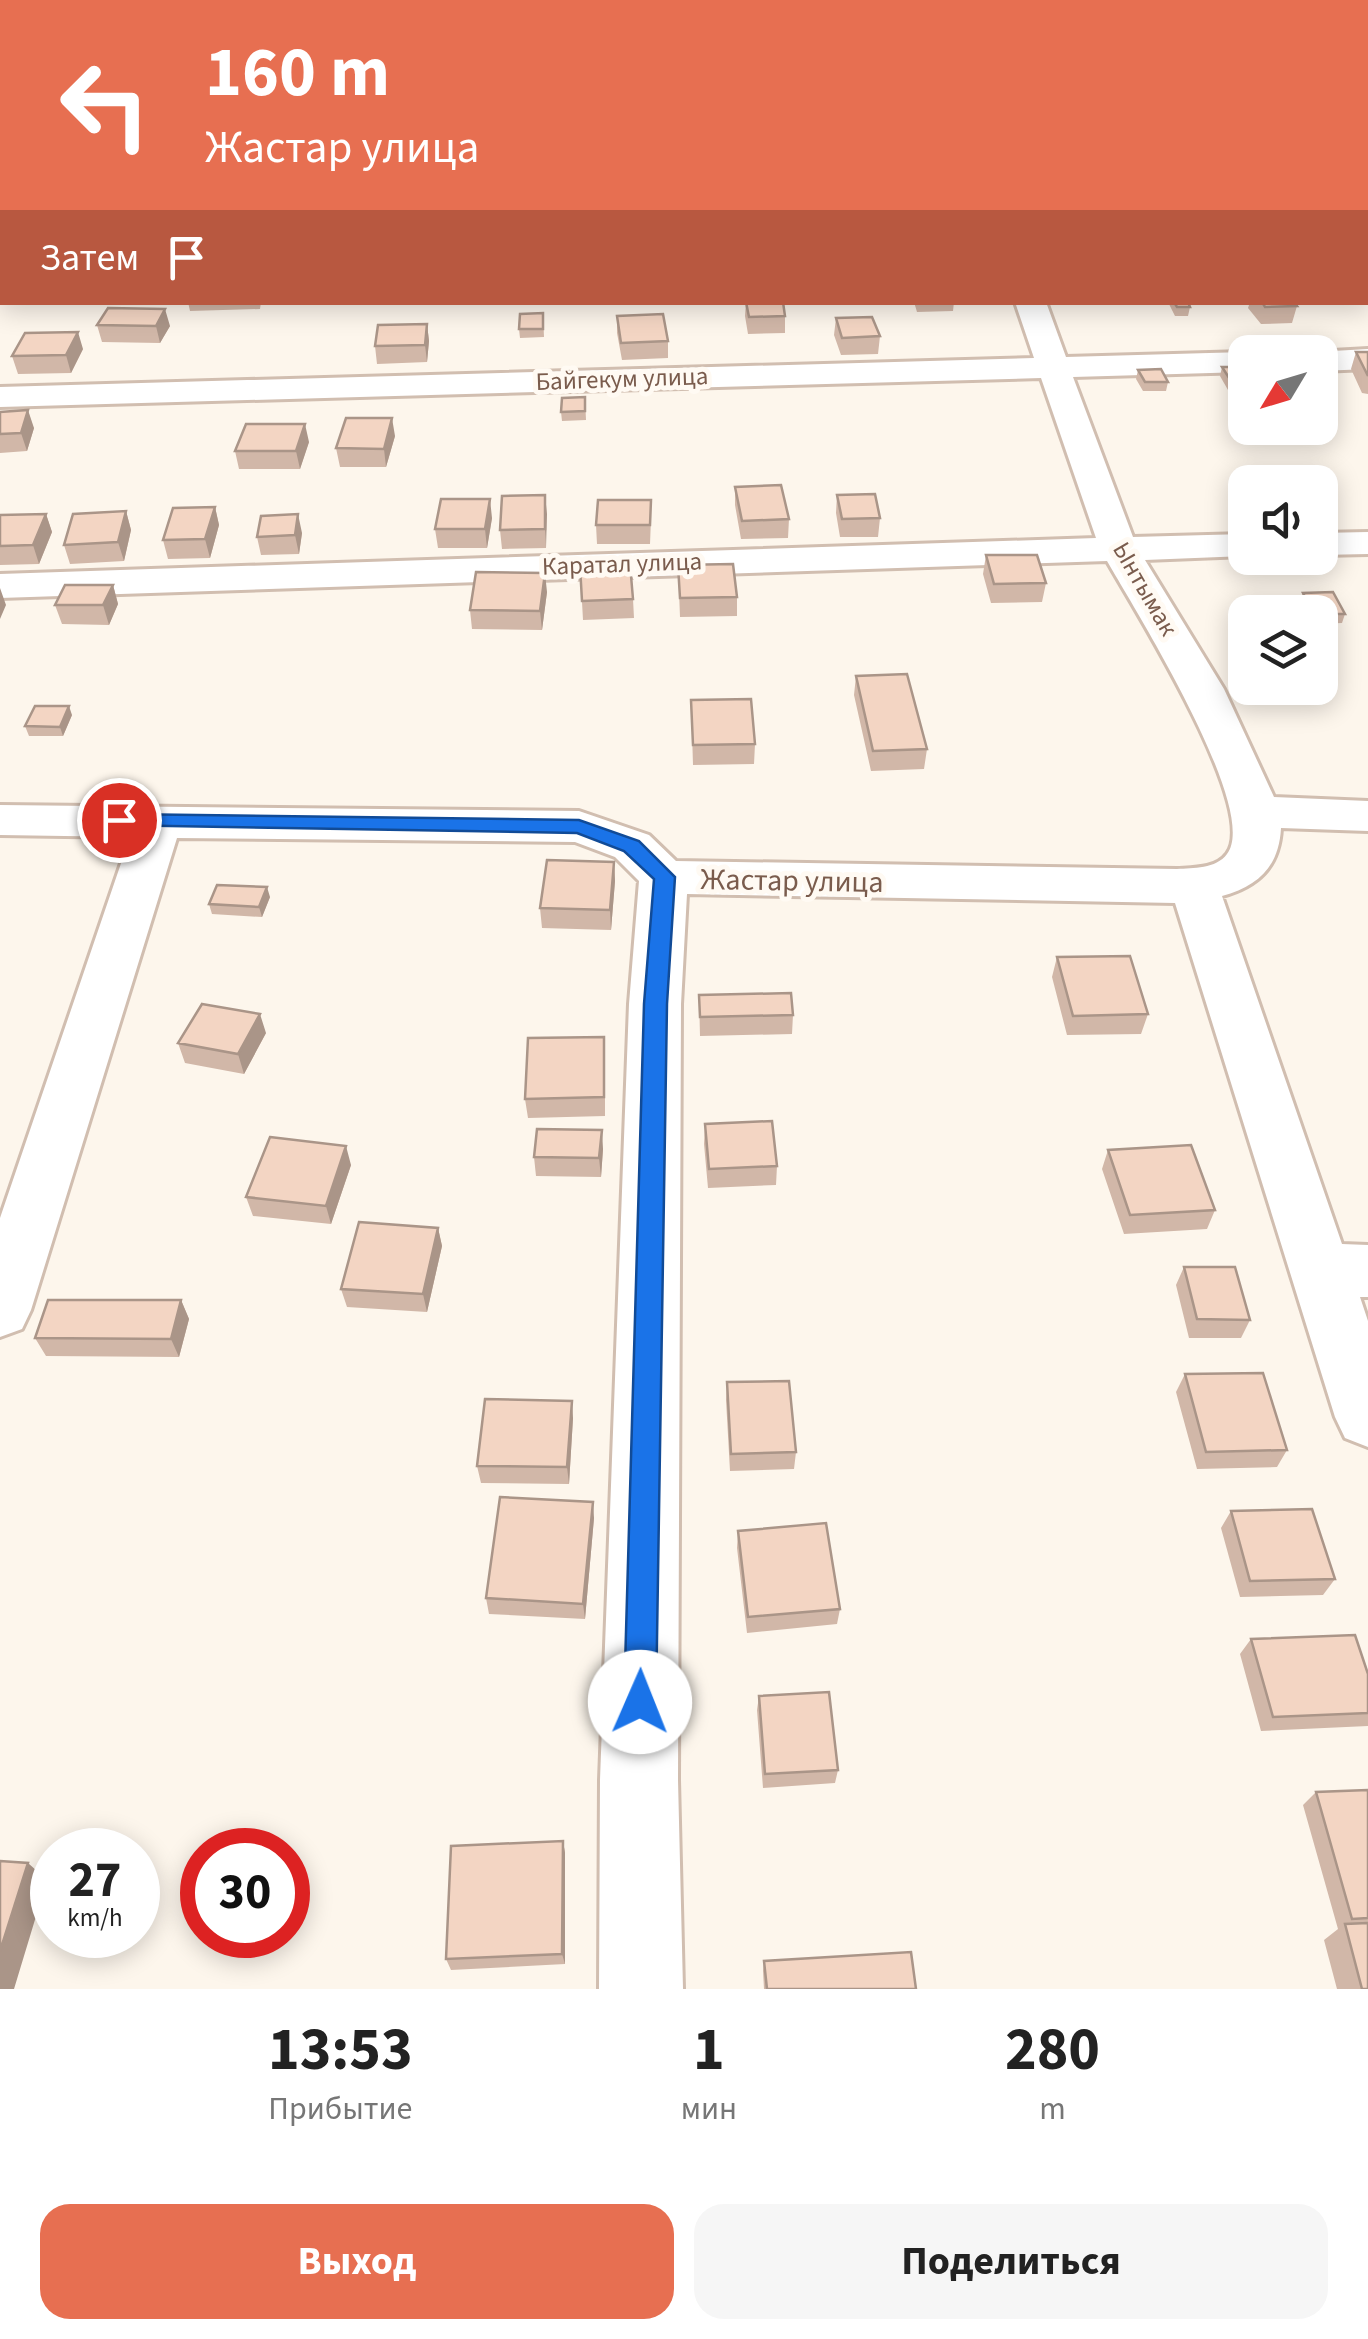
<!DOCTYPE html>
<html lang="ru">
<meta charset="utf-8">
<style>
:root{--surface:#fff;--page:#f6f6f6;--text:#222;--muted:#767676;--accent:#e76f51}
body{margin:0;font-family:"Source Sans 3",sans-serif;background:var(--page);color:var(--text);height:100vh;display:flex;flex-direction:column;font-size:38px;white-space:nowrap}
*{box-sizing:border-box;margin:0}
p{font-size:32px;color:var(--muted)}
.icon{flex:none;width:55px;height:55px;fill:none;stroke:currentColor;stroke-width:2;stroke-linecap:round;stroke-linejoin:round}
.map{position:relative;height:1989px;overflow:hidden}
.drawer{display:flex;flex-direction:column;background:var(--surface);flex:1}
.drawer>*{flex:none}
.hud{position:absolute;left:0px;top:0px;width:1370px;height:305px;box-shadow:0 5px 25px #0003;background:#e76f51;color:#fff;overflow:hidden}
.needle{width:65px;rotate:232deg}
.controls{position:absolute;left:1228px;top:335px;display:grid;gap:20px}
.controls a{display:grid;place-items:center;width:110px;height:110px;border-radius:20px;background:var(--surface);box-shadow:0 5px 25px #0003;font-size:50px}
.speed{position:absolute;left:30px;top:1828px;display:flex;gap:20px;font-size:50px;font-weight:700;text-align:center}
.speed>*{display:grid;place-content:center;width:130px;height:130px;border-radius:50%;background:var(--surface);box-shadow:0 5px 25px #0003;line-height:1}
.speed small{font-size:25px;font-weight:400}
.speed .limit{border:15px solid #d22;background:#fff;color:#111}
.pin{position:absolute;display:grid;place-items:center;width:85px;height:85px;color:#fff;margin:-42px;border:5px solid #fff;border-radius:50%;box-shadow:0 2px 10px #0007}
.me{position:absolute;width:110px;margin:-55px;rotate:1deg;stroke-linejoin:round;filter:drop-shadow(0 0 8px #0008)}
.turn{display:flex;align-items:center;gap:35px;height:210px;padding:0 40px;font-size:45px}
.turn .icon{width:130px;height:130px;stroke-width:2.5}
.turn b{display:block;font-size:70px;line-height:85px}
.then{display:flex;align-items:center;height:95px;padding:0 40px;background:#0003;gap:20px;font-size:38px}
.eta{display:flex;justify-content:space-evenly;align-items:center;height:170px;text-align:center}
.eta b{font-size:60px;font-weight:700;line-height:70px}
.cta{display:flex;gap:20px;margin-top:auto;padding:20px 40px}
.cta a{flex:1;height:115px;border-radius:30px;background:var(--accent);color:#fff;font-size:40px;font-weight:700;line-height:115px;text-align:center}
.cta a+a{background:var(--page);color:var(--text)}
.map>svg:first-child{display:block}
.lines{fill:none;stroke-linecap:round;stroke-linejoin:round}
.minor-casing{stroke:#d1beb0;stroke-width:6}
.major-casing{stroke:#dad1cd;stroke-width:5}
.minor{fill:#fff;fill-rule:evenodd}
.major{fill:#fbd9a5;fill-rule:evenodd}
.wall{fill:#d1b7a8}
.shaded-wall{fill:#aa9588}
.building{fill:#f3d5c3;stroke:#aa9588;stroke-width:2.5}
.route{fill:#1a73e8;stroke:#114b97;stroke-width:2.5}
.labels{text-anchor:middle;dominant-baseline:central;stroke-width:10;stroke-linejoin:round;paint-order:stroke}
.far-street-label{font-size:25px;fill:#7a5c4d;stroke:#fffaf3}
.street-label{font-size:30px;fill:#7a5c4d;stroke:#fffaf3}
</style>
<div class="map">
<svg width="1368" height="1989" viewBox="0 0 1368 1989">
<rect width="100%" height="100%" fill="#fdf6ec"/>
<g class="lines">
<defs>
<path id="minor" d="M902,0H924L926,2H904Z
M2,58V74L0,75V59Z
M0,127L2,128V143H0Z
M0,241H2V259H0Z
M1015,302H1046L1066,357L1245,352H1246L1245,372L1073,377L1133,537L1245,534V556L1145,560L1224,689L1274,797L1368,801V831L1281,828C1279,867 1258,886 1222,896L1342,1244L1368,1245V1297H1360L1368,1321V1447L1345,1438L1335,1417L1175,903L687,894L681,1004L678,1780L683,1989H599L600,1780L629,1004L639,881L615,857L575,842L177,838L31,1310L22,1329L0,1337V1218L130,837L0,835V805L579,811L649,835L676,861L1177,869C1193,868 1216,869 1227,854C1261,810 1134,608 1107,561L0,598V574L1096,538L1041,378L0,407V387L1034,358Z
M1368,349V369L1320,371V352H1315Z
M1368,532V554L1320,555V533Z"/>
<path id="major" d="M0,27H2V41H0Z"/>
</defs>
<!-- minor casing -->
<use href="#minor" class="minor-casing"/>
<!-- major casing -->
<use href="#major" class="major-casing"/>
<!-- minor -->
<use href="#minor" class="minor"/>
<!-- major -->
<use href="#major" class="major"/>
</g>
<!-- wall -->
<path class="wall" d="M429,0H462L429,2Z
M522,0H551V2H522Z
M579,0H605V2H579Z
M710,0H731V2H710Z
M188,302H261L260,309L190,311Z
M502,302H574V304H502Z
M746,302L785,316V333L748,334L745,316Z
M914,302H954L953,311L917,312Z
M1168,302H1188L1190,307L1188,316H1175Z
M1250,302H1294L1297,306L1292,323L1261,324L1248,308Z
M543,313L544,337L520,338L519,329Z
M617,316L668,341V358L622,360L617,333Z
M836,318L880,336L878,354L841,355L834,335Z
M427,324L429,341L427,362L377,364L375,346Z
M97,325L170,326L160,343L102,342Z
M83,349L71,373L18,374L12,356Z
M1356,352H1368V394L1362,393L1351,369Z
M1222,367H1245V390H1228L1220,376Z
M1138,370L1168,382L1166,391H1143L1136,379Z
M585,397L586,420L562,421L561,412Z
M0,412L34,428L27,451L0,453Z
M395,436L386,467H340L336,448Z
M309,442L300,469H239L235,451Z
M735,487L789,519L788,538L741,539L735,505Z
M545,495L546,548L502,549L500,530Z
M837,495L880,518L878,537H840L836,513Z
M215,507L219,525L210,558L168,559L163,540Z
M126,511L131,530L124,561L70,564L64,545Z
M46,514L52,532L39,564L0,565V515Z
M492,518L487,548H438L435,529Z
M651,519L650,544H597L596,525Z
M302,533L299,554L261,555L257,537Z
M986,555L1046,583L1042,602L991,603L983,574Z
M678,565L737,597V616L680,617Z
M580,566L633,599L634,618L583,620Z
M113,585L118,604L109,625L62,624L55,605Z
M547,592L542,630L472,629L470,610Z
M1303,593L1345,614L1342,623L1320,624V612H1305L1299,603Z
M856,676L927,749L924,769L871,771L854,695Z
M691,700L755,744L754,764L693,765Z
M72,715L63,736H29L25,726Z
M614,862L615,881L611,930L542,928L540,908Z
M270,897L262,917L212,914L209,904Z
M1057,957L1148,1014L1141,1034L1067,1035L1052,977Z
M699,995L793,1015L792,1034L700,1036Z
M266,1033L244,1074L185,1063L178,1043Z
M605,1056V1116L528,1118L525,1099Z
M705,1124L777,1166L776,1185L708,1188L704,1144Z
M603,1149L601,1177L536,1176L534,1157Z
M1108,1150L1215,1210L1207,1229L1124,1234L1102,1169Z
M351,1165L331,1224L253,1216L246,1197Z
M438,1228L442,1246L427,1312L347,1307L341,1289Z
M1184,1267L1250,1320L1241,1338H1189L1176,1285Z
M181,1300L189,1319L179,1357L46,1356L35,1338Z
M1185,1374L1287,1450L1277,1467L1197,1469L1176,1392Z
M727,1382L796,1452L794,1469L730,1471L726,1400Z
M573,1418L569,1484L481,1483L477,1466Z
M1231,1511L1335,1579L1323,1595L1240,1597L1221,1528Z
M594,1518L585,1619L489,1614L486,1598Z
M738,1531L840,1609L837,1624L747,1633L737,1548Z
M1251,1639L1368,1674V1726L1261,1731L1240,1654Z
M759,1696L838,1770L835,1783L763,1788L757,1710Z
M1368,1790V1989H1337L1324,1940L1338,1929L1303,1805L1316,1792Z
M563,1841L565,1853V1964L451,1970L446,1959Z
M764,1961L916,1989H764L763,1971Z"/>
<!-- shaded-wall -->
<path class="shaded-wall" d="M165,309L170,326L160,343L156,326Z
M427,324L429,341L427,362L425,345Z
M78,332L83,349L71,373L66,355Z
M28,410L34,428L27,451L21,433Z
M392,418L395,436L386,467L384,449Z
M305,424L309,442L300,469L296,451Z
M545,495L547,514L546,548L545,529Z
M490,499L492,518L487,548L485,529Z
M215,507L219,525L210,558L205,539Z
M126,511L131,530L124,561L118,542Z
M46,514L52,532L39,564L33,545Z
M298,514L302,533L299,554L295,535Z
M545,573L547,592L542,630L540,611Z
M113,585L118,604L109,625L103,605Z
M0,588L6,605L0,619Z
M69,706L72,715L63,736L60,727Z
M614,862L615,881L611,930L610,910Z
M267,887L270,897L262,917L259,907Z
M260,1014L266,1033L244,1074L238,1054Z
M602,1130L603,1149L601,1177L599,1158Z
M346,1146L351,1165L331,1224L326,1206Z
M438,1228L442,1246L427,1312L423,1294Z
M181,1300L189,1319L179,1357L171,1339Z
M572,1401L573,1418L569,1484L567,1467Z
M593,1502L594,1518L585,1619L583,1604Z
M563,1841L565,1853V1964L562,1954Z
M28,1863L47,1880L14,1989H0V1951Z"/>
<!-- building -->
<path class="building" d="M20,0H45L43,2H18Z
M75,0H89L87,2H73Z
M137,0H157L155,2H135Z
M391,0H408L407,2H390Z
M746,302H783L785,316L749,317Z
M1174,302H1188L1190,307H1177Z
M1262,302H1294L1297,306L1265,307Z
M108,308L165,309L156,326L97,325Z
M543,313V329H519L520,314Z
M663,314L668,341L621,343L617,316Z
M872,317L880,336L842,338L836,318Z
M427,324L425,345L375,346L378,325Z
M78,332L66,355L12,356L25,333Z
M1356,352H1368V376Z
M1222,367H1245V381H1231Z
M1161,369L1168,382H1145L1138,370Z
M585,397V411L561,412L562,398Z
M28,410L21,433L0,434V412Z
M346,418H392L384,449L336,448Z
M246,424H305L296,451H235Z
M781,485L789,519L742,521L735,487Z
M875,494L880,518L842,519L837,495Z
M545,495V529L500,530L502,496Z
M441,499H490L485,529H435Z
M598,500H651L650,525H596Z
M215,507L205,539L163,540L173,508Z
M126,511L118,542L64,545L73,514Z
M46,514L33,545L0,546V515Z
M298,514L295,535L257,537L261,516Z
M986,555H1037L1046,583L994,584Z
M630,564L633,599L582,601L580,566Z
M733,564L737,597L680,598L678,565Z
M476,572L545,573L540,611L470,610Z
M65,585H113L103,605H55Z
M1333,592L1345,614H1320V612H1313L1303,593Z
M907,674L927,749L873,751L856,676Z
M751,699L755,744L693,745L691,700Z
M35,706H69L60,727L25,726Z
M547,860L614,862L610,910L540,908Z
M217,885L267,887L259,907L209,904Z
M1130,956L1148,1014L1073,1016L1057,957Z
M791,993L793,1015L700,1017L699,995Z
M202,1004L260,1014L238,1054L178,1043Z
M604,1037V1097L525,1099L528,1038Z
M772,1121L777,1166L709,1169L705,1124Z
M537,1129L602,1130L599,1158L534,1157Z
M270,1137L346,1146L326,1206L246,1197Z
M1191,1145L1215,1210L1130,1215L1108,1150Z
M359,1222L438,1228L423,1294L341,1289Z
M1184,1267H1235L1250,1320L1197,1319Z
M48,1300H181L171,1339L35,1338Z
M1263,1373L1287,1450L1206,1452L1185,1374Z
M789,1381L796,1452L731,1454L727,1382Z
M485,1399L572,1401L567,1467L477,1466Z
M500,1497L593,1502L583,1604L486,1598Z
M1312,1509L1335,1579L1250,1581L1231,1511Z
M826,1523L840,1609L748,1617L738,1531Z
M1355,1635L1368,1674V1713L1273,1717L1251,1639Z
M829,1692L838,1770L765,1774L759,1696Z
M1368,1790V1918L1352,1919L1316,1792Z
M563,1841L562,1954L446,1959L451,1846Z
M0,1861L28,1863L0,1951Z
M1368,1923V1989H1362L1345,1924Z
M911,1952L916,1989H767L764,1961Z"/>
<!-- route -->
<path class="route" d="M119,814L579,820L639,841L675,877L667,1004L656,1702L652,1714L640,1718L629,1714L624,1702L644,1004L654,879L624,851L577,833L112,825L109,820Z"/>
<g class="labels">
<!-- far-street labels -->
<g class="far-street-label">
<text transform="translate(622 379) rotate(-2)">Байгекум улица</text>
<text transform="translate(622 564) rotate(-2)">Каратал улица</text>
<text transform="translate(1145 589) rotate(60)">Ынтымак</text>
</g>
<!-- street labels -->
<g class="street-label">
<text transform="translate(792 881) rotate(1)">Жастар улица</text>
</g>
</g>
</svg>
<div class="controls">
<a><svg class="needle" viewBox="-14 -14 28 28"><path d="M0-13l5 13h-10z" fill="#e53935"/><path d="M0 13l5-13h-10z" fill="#767676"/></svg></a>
<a><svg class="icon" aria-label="sound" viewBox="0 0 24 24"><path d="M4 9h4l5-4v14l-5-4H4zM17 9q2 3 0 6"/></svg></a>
<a><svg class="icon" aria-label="layers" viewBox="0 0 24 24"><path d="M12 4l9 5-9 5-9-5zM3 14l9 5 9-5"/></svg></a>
</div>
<div class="speed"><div>27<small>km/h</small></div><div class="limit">30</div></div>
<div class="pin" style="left:119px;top:820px;background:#d93025"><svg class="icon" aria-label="arrive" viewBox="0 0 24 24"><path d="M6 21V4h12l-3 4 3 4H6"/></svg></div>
<svg class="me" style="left:640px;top:1702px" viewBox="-20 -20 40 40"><circle r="19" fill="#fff"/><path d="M0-13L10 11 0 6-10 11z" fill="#1a73e8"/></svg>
<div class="hud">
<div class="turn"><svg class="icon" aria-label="left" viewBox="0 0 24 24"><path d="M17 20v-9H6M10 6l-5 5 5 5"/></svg><div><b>160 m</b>Жастар улица</div></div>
<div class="then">Затем<svg class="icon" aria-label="arrive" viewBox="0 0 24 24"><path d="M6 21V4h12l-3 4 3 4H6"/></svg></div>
</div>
</div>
<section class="drawer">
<div class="eta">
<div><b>13:53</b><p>Прибытие</p></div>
<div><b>1</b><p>мин</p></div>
<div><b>280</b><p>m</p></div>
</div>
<div class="cta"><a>Выход</a><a>Поделиться</a></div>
</section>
